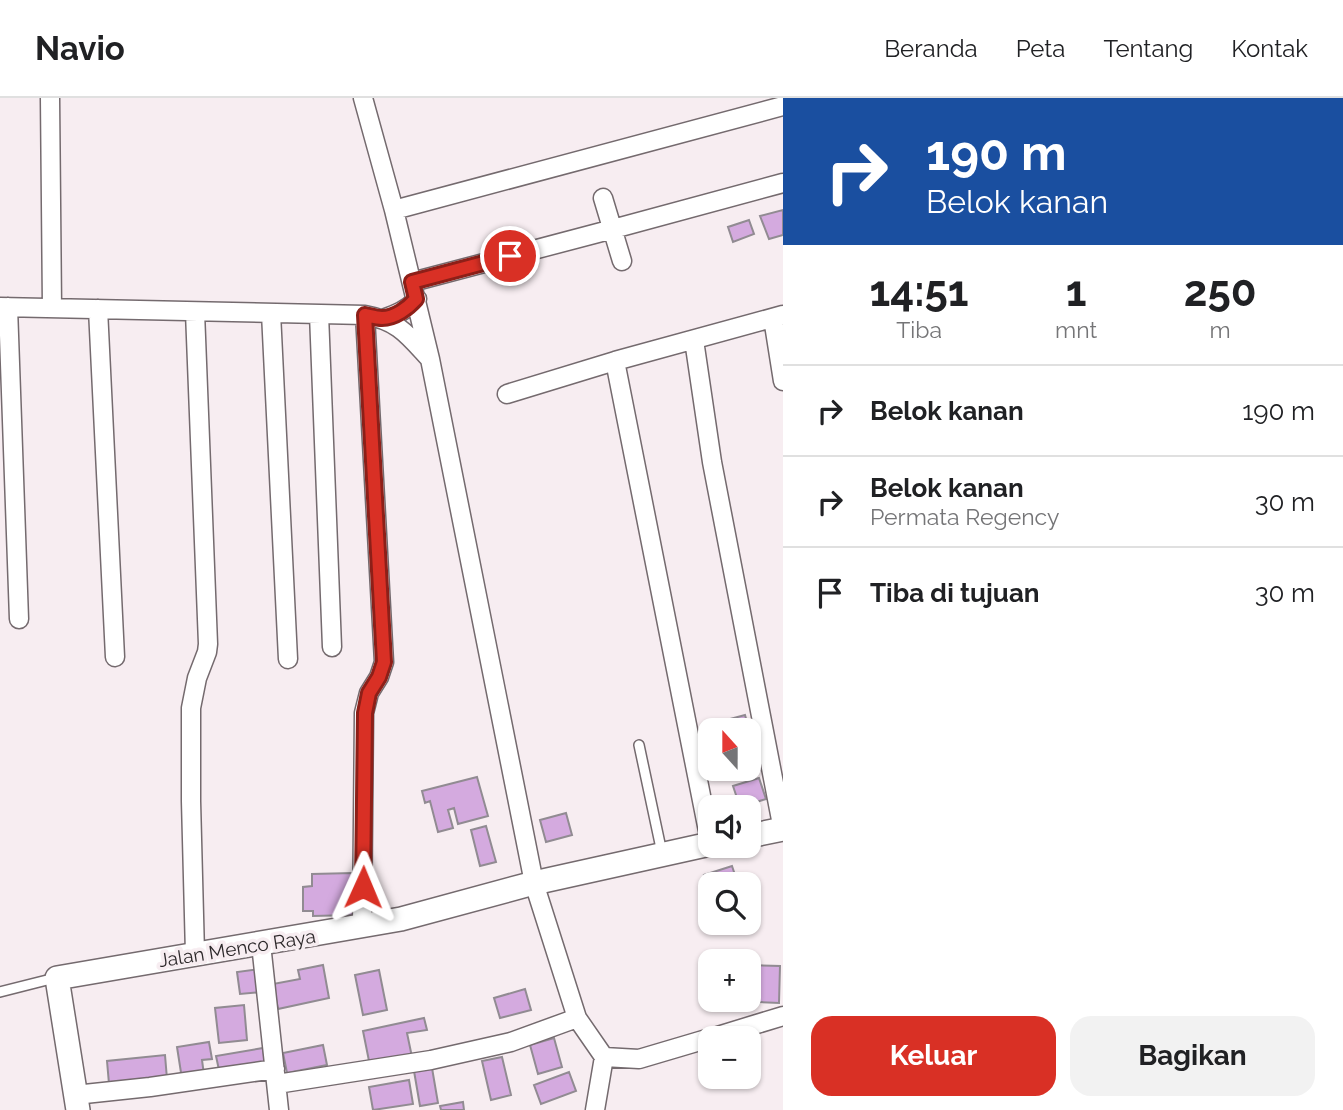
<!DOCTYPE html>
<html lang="id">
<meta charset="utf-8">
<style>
:root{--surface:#fff;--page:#f2f2f2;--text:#202124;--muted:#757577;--line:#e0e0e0;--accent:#d93025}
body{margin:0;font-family:Raleway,sans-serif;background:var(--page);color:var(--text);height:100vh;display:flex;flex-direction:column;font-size:26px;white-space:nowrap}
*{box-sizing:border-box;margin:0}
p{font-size:23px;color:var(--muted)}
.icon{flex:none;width:38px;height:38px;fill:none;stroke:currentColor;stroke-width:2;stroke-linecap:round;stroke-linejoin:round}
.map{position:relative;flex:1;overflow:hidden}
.details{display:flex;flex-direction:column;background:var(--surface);width:560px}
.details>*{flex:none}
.banner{background:#1a4fa0;color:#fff;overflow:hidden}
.needle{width:46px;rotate:339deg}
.tools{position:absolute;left:698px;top:620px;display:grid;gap:14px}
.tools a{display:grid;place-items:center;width:63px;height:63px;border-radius:14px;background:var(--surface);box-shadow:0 2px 5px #0004;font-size:35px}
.pin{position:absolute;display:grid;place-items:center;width:60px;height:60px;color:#fff;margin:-30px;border:4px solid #fff;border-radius:50%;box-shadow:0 2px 7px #0007}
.me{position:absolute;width:77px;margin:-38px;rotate:1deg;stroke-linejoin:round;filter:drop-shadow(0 0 5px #0008)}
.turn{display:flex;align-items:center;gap:24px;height:147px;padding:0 28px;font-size:32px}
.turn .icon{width:91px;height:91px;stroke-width:2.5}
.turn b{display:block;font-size:49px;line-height:60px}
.eta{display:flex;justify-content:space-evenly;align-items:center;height:119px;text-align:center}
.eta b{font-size:42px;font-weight:700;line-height:49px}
.cta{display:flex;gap:14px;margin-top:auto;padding:14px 28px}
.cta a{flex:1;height:80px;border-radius:21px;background:var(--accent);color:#fff;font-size:28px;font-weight:700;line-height:80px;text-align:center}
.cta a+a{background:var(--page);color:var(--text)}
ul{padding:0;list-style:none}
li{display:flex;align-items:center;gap:21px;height:91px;padding:0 28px;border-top:2px solid var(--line)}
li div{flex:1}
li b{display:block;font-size:26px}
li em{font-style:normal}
header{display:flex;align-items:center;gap:42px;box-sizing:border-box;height:98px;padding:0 35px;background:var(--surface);border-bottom:2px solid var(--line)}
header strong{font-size:33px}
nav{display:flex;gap:38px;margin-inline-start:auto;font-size:24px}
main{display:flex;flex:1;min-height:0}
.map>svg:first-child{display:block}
.building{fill:#d4aadf;stroke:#918b92;stroke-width:2}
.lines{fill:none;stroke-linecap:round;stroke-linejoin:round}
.service-casing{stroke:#746a6e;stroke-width:12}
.minor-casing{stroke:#746a6e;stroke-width:21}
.tertiary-casing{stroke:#746a6e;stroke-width:26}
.service{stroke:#fff;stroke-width:9}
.minor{stroke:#fff;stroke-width:18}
.tertiary{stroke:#fff;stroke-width:23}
.route-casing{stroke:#8d1f18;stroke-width:18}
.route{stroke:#d93025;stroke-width:12}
.labels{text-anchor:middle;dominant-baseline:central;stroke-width:7;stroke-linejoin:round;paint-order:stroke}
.street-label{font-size:19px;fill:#2d292b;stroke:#f7edf1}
</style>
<header>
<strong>Navio</strong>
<nav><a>Beranda</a><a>Peta</a><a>Tentang</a><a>Kontak</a></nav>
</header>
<main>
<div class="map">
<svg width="783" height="1012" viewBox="0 0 783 1012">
<rect width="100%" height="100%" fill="#f7edf1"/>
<!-- building -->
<path class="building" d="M783,112V137L769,141L760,118Z
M749,122L754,136L733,144L728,129Z
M745,617L756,656L749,658V632H721L719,624Z
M758,662L761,672L732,680L730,670H749V664Z
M477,679L488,718L458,726L454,710L448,712L453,730L438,734L430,703L425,705L422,693Z
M759,680L766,701L740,709L733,688Z
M566,715L572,737L546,744L540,722Z
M486,728L496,764L480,768L471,732Z
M732,768L738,786H710V795L704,777Z
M353,775V817L313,818V813H303V789L312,788V776Z
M323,867L329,900L278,911L273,886L300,881L298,872Z
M749,867L780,868L779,905L740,903L741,901H749Z
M259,871L262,894L240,896L237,874Z
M379,872L387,912L363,917L355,877Z
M525,891L531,912L500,920L494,900Z
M244,907L247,942L219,945L215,910Z
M424,920L427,932L407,935L412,959L370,968L363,933Z
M554,940L562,969L538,976L530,947Z
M209,944L212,961L202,962L204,977L182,981L177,949Z
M323,947L327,967L287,975L283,955Z
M263,950L265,964L219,972L216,958Z
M165,957L167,981L109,986L107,963Z
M502,959L511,997L491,1002L482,963Z
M432,970L438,1005L420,1008L414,973Z
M569,974L576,993L541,1006L534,987Z
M409,982L413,1006L373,1012L369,989Z
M463,1004L464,1012H441L440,1008Z"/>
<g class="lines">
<defs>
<path id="service" d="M639,647L662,755
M0,894L55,880"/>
<path id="minor" d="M50,0L52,210
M363,0L394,112L430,261L534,785L577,920L604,959L595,1012
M603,100L622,163
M394,112L783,8
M412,184L613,131L783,85
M0,209L365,217C398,223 407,236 429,260
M8,209L19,521
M98,211L115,559
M195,214L208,546L207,554L197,580L191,610V703L195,856
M271,215L288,561
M319,216L332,549
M773,220L783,283
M383,221C397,216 407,212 417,201
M694,242L712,364L783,732
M615,263L710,743
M507,296L615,263L783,217
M362,829L364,615L369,595L379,579L384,564L365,217
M261,846L279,1012
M711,940L783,918
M604,959L639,961L710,940
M277,986L431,962L511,944L577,920
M75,997L150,989L275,971"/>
<path id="tertiary" d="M749,738L783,731
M78,1012L57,880L401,821L534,785L710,746"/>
</defs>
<!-- service casing -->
<use href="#service" class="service-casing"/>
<!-- minor casing -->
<use href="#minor" class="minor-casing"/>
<!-- tertiary casing -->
<use href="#tertiary" class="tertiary-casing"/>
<!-- service -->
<use href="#service" class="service"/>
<!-- minor -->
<use href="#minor" class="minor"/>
<!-- tertiary -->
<use href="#tertiary" class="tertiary"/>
</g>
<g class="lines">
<defs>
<path id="route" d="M363,789L365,615L369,595L379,579L384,564L365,217C370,218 377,220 382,220C395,220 408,210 416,201L412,184L510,158"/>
</defs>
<!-- route casing -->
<use href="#route" class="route-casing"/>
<!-- route -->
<use href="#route" class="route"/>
</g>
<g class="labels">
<!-- street labels -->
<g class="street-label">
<text transform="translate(237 850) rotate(-9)">Jalan Menco Raya</text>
</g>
</g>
</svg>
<div class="tools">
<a><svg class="needle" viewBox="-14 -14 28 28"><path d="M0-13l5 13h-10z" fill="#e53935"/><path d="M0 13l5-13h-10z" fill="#757577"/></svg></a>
<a><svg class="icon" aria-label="sound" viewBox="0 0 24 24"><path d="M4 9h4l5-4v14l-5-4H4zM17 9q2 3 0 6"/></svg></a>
<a><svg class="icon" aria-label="search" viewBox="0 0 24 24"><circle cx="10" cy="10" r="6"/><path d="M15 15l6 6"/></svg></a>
<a>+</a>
<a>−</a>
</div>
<div class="pin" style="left:510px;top:158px;background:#d93025"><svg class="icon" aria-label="arrive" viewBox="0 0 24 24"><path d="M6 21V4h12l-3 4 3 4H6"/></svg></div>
<svg class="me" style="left:363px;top:789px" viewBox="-20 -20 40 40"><path d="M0-17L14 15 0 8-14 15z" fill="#d93025" stroke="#fff" stroke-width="4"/></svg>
</div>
<section class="details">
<div class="banner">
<div class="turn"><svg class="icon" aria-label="right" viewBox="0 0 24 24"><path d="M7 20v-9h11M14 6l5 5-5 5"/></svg><div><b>190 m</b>Belok kanan</div></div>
</div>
<div class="eta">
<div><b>14:51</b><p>Tiba</p></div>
<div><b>1</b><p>mnt</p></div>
<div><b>250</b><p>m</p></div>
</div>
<ul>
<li><svg class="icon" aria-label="right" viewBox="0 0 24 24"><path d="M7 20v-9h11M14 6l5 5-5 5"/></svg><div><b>Belok kanan</b></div><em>190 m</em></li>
<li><svg class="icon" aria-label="right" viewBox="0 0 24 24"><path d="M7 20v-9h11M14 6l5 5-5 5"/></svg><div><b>Belok kanan</b><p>Permata Regency</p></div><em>30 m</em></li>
<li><svg class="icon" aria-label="arrive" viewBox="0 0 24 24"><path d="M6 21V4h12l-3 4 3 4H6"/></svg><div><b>Tiba di tujuan</b></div><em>30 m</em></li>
</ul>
<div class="cta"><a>Keluar</a><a>Bagikan</a></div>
</section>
</main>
